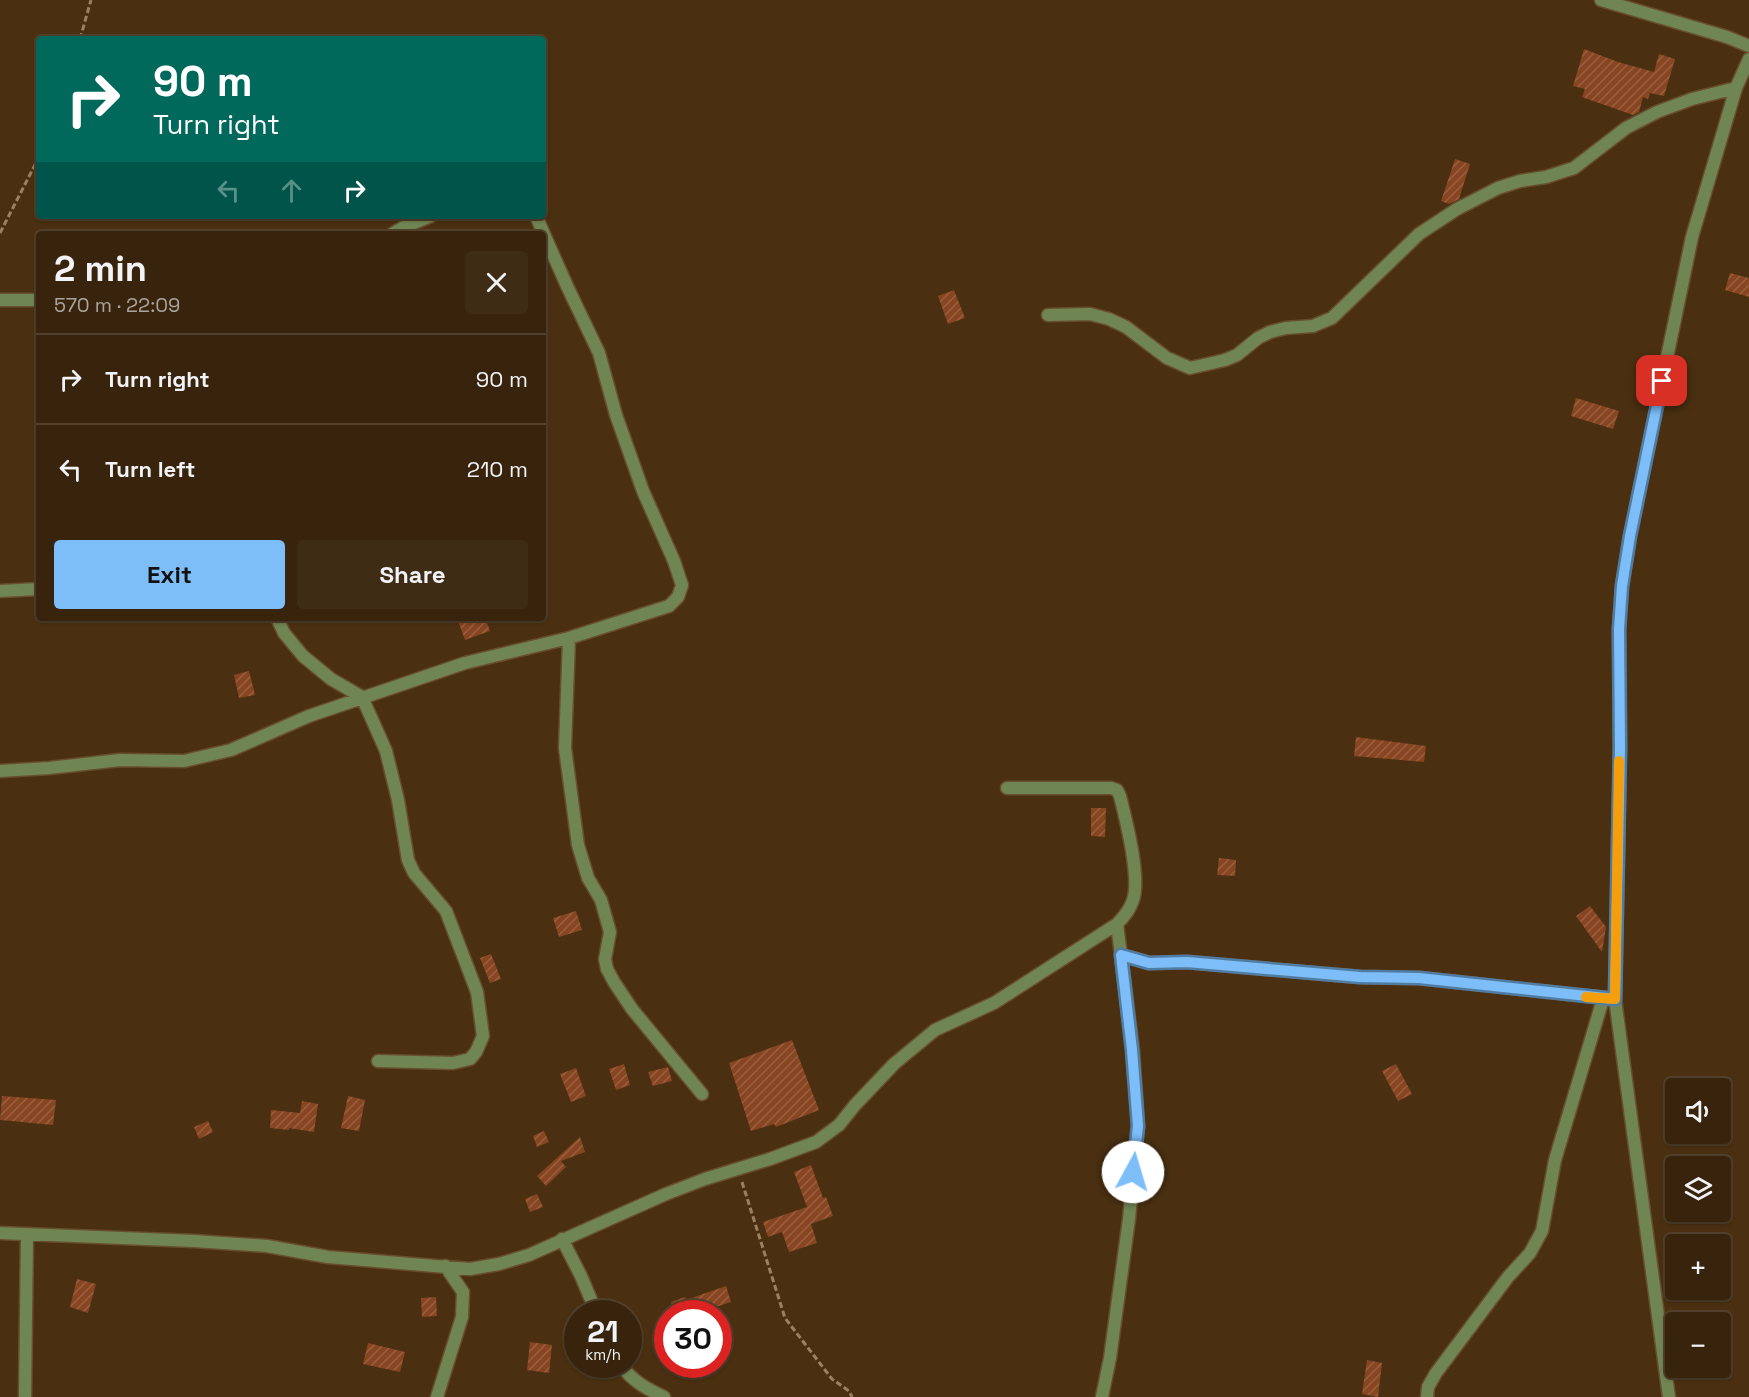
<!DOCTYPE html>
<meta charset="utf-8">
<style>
:root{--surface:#38240c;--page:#3f2c15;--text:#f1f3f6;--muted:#aba49d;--line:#52412d;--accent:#7dbef9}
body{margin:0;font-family:"Space Grotesk",sans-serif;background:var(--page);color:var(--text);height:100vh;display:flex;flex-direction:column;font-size:22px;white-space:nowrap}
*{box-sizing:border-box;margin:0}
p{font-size:20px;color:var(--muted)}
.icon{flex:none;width:33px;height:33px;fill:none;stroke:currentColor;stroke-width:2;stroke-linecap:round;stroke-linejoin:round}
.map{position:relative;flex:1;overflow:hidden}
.side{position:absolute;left:36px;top:231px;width:510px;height:390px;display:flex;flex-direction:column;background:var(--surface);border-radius:6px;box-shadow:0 2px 4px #0004,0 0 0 2px var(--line)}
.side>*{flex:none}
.guide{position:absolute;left:36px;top:36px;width:510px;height:183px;border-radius:6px;box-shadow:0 2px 4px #0004,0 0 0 2px var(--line);background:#00695c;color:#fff;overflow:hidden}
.tools{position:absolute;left:1665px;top:1078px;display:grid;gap:12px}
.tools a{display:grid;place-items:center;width:66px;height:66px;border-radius:6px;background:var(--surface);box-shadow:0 2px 4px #0004,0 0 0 2px var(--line);font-size:30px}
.speed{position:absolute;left:564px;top:1300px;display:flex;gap:12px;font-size:30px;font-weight:700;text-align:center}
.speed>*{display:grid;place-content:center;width:78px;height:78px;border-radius:50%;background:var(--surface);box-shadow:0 2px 4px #0004,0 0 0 2px var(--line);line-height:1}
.speed small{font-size:15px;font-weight:400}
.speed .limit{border:9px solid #d22;background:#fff;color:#111}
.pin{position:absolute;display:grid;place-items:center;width:51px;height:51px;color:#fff;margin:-26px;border-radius:12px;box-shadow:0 3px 9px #0006}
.me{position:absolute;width:66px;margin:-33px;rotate:6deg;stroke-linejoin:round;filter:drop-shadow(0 0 4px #0008)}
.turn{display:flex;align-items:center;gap:21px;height:126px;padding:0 18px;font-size:27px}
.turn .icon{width:78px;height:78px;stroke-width:2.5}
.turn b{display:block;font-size:42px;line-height:51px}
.lanes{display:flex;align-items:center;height:57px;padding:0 18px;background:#0003;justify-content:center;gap:30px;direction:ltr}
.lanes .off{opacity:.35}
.round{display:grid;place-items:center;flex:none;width:63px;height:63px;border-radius:6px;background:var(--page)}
.head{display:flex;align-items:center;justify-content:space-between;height:102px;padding:0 18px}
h1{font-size:36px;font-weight:800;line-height:45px}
.primary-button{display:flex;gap:12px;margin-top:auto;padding:12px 18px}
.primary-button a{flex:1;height:69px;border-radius:6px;background:var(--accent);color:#111;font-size:24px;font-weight:800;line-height:69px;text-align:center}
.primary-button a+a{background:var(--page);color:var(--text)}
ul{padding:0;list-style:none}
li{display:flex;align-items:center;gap:18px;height:90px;padding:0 18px;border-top:2px solid var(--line)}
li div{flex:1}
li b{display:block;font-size:22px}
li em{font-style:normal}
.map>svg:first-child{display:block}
.building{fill:url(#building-hatch)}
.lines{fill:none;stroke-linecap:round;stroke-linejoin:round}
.street-casing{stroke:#684e2e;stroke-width:15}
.path{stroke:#9b8062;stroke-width:3;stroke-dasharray:6 3;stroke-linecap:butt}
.street{stroke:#708554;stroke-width:12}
.route-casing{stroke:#517ca2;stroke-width:15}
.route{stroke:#7dbef9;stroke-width:10}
.slow{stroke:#f59e0b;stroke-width:10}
</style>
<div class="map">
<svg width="1749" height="1397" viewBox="0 0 1749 1397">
<defs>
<pattern id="building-hatch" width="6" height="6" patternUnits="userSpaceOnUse" patternTransform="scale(1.5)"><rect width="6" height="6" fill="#884521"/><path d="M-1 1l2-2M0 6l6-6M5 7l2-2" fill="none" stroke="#995f3f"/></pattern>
</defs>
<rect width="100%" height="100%" fill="#4a3010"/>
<!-- building -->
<path class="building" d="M1584,49L1618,62L1654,72L1659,54L1675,59L1664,96L1650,93L1648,99L1643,97L1639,112L1633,115L1582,97L1585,89L1573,86Z
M1455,159L1470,164L1459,199L1449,204L1441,201Z
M1730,273L1749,278V297L1725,290Z
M954,290L965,318L948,324L938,296Z
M1576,398L1619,411L1613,429L1571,416Z
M457,618H485L490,631L465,640Z
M249,671L255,695L239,698L234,675Z
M1356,737L1426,746L1424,762L1354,756Z
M1091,808H1106L1105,837L1091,836Z
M1219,858L1236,860L1235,876L1217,875Z
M1590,906L1606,927L1602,952L1576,916Z
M576,911L582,930L559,937L553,918Z
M491,954L501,979L490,983L480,958Z
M792,1040L819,1110L776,1127L774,1124L751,1131L729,1063Z
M624,1064L630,1085L616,1090L609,1069Z
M1396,1064L1412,1094L1398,1101L1382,1071Z
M668,1067L672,1081L653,1086L648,1072Z
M576,1068L586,1096L571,1102L560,1074Z
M2,1096L56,1100L53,1125L0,1120Z
M348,1096L365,1100L359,1131L341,1128Z
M302,1101L318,1104L314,1132L289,1128V1130L270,1128L271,1110L300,1113Z
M208,1121L213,1132L199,1139L194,1127Z
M544,1131L549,1142L537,1147L533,1136Z
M580,1137L585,1152L561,1161L566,1167L546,1186L537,1176Z
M811,1165L823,1198L826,1197L833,1216L811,1224L817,1243L789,1252L782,1232L768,1237L763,1222L807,1207L794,1172Z
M537,1194L543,1207L530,1212L525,1199Z
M77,1279L96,1284L88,1313L70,1307Z
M726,1286L731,1302L707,1310L709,1314H675L671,1302L685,1297L686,1300Z
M436,1297L437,1316L422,1317L421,1298Z
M530,1342L552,1345L549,1373L527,1370Z
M368,1343L405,1352L400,1372L363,1364Z
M1367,1360L1382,1363L1378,1397L1362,1394Z"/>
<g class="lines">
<defs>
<path id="street" d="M1601,0L1727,37L1749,46
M392,234L404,227L431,216
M0,300H39
M1048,315L1090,314L1109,319L1126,327L1167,358L1190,368L1225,360L1237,355L1258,338L1270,332L1286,328L1313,326L1332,318L1419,234L1457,209L1498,188L1520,181L1546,177L1574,168L1626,128L1657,112L1692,99L1736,88
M0,591L39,589
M277,618L284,633L303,656L331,679L362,697L386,751L398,800L408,860L414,873L446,911L477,992L483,1036L476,1052L470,1059L453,1063L378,1061
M569,638L565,748L578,845L588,878L601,900L610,932L605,959L607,969L614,982L632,1009L702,1094
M0,771L49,768L120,760L184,761L231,750L309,716L465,663L569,638L669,606L678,597L682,585L674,561L643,491L616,415L599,353L567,286L536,216
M1121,955L1149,963L1187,962L1360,977L1419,978L1615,999
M0,1233L194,1241L267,1246L328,1257L470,1269L499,1264L529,1255L666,1194L705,1179L770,1159L816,1142L839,1125L855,1105L894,1064L935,1030L994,1003L1117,924C1124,917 1130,910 1133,900C1141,878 1126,820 1120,796L1117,790L1111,788H1007
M562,1239L581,1276L597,1314
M621,1365C632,1381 647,1389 664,1397
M25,1397L27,1234
M437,1397L462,1317L463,1292L445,1266
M1102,1397L1110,1358L1129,1219L1138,1126L1133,1050L1117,924
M1427,1397L1428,1387L1436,1373L1508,1277L1530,1253L1542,1231L1555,1160L1603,999
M1669,1397L1615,999L1620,748L1619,629L1622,586L1630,536L1692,237L1736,88L1749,59"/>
</defs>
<!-- street casing -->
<use href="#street" class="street-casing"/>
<!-- path -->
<path class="path" d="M80,39L91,0
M0,233L39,157
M742,1182L785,1318L832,1379L849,1391L852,1397"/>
<!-- street -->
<use href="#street" class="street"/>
</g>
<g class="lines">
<defs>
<path id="route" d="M1133,1172L1138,1126L1132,1050L1121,955L1149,963L1187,962L1360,977L1419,978L1615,999L1620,748L1619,629L1622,586L1630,536L1662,381"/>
</defs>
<!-- route casing -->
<use href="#route" class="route-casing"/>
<!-- route -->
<use href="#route" class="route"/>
<!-- slow -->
<path class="slow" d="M1586,997L1615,999L1619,761"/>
</g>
</svg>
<div class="tools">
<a><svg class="icon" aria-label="sound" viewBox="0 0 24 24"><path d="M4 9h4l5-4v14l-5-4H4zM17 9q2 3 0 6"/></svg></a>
<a><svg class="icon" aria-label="layers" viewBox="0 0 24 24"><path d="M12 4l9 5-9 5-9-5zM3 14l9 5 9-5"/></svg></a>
<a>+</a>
<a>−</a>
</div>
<div class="speed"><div>21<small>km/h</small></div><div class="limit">30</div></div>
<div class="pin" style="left:1662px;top:381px;background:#d93025"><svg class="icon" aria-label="arrive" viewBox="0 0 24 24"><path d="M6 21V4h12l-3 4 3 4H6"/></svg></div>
<svg class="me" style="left:1133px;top:1172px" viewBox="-20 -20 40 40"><circle r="19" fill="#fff"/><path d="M0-13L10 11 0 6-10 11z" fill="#7dbef9"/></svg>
<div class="guide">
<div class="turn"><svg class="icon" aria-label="right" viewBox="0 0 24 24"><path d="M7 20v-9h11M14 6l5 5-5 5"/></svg><div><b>90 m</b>Turn right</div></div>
<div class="lanes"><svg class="icon off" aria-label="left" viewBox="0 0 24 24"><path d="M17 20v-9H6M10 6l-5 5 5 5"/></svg><svg class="icon off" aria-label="ahead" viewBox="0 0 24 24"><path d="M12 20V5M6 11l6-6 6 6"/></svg><svg class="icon" aria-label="right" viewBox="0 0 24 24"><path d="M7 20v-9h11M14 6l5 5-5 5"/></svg></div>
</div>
<section class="side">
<div class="head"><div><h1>2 min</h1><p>570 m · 22:09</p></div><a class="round"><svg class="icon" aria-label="close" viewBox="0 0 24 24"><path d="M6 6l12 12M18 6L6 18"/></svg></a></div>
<ul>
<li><svg class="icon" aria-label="right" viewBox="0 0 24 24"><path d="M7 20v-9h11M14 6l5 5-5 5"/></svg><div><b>Turn right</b></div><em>90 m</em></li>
<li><svg class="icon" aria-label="left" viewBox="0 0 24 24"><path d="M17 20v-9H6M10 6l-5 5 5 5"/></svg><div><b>Turn left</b></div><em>210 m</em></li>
</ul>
<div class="primary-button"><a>Exit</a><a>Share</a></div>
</section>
</div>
